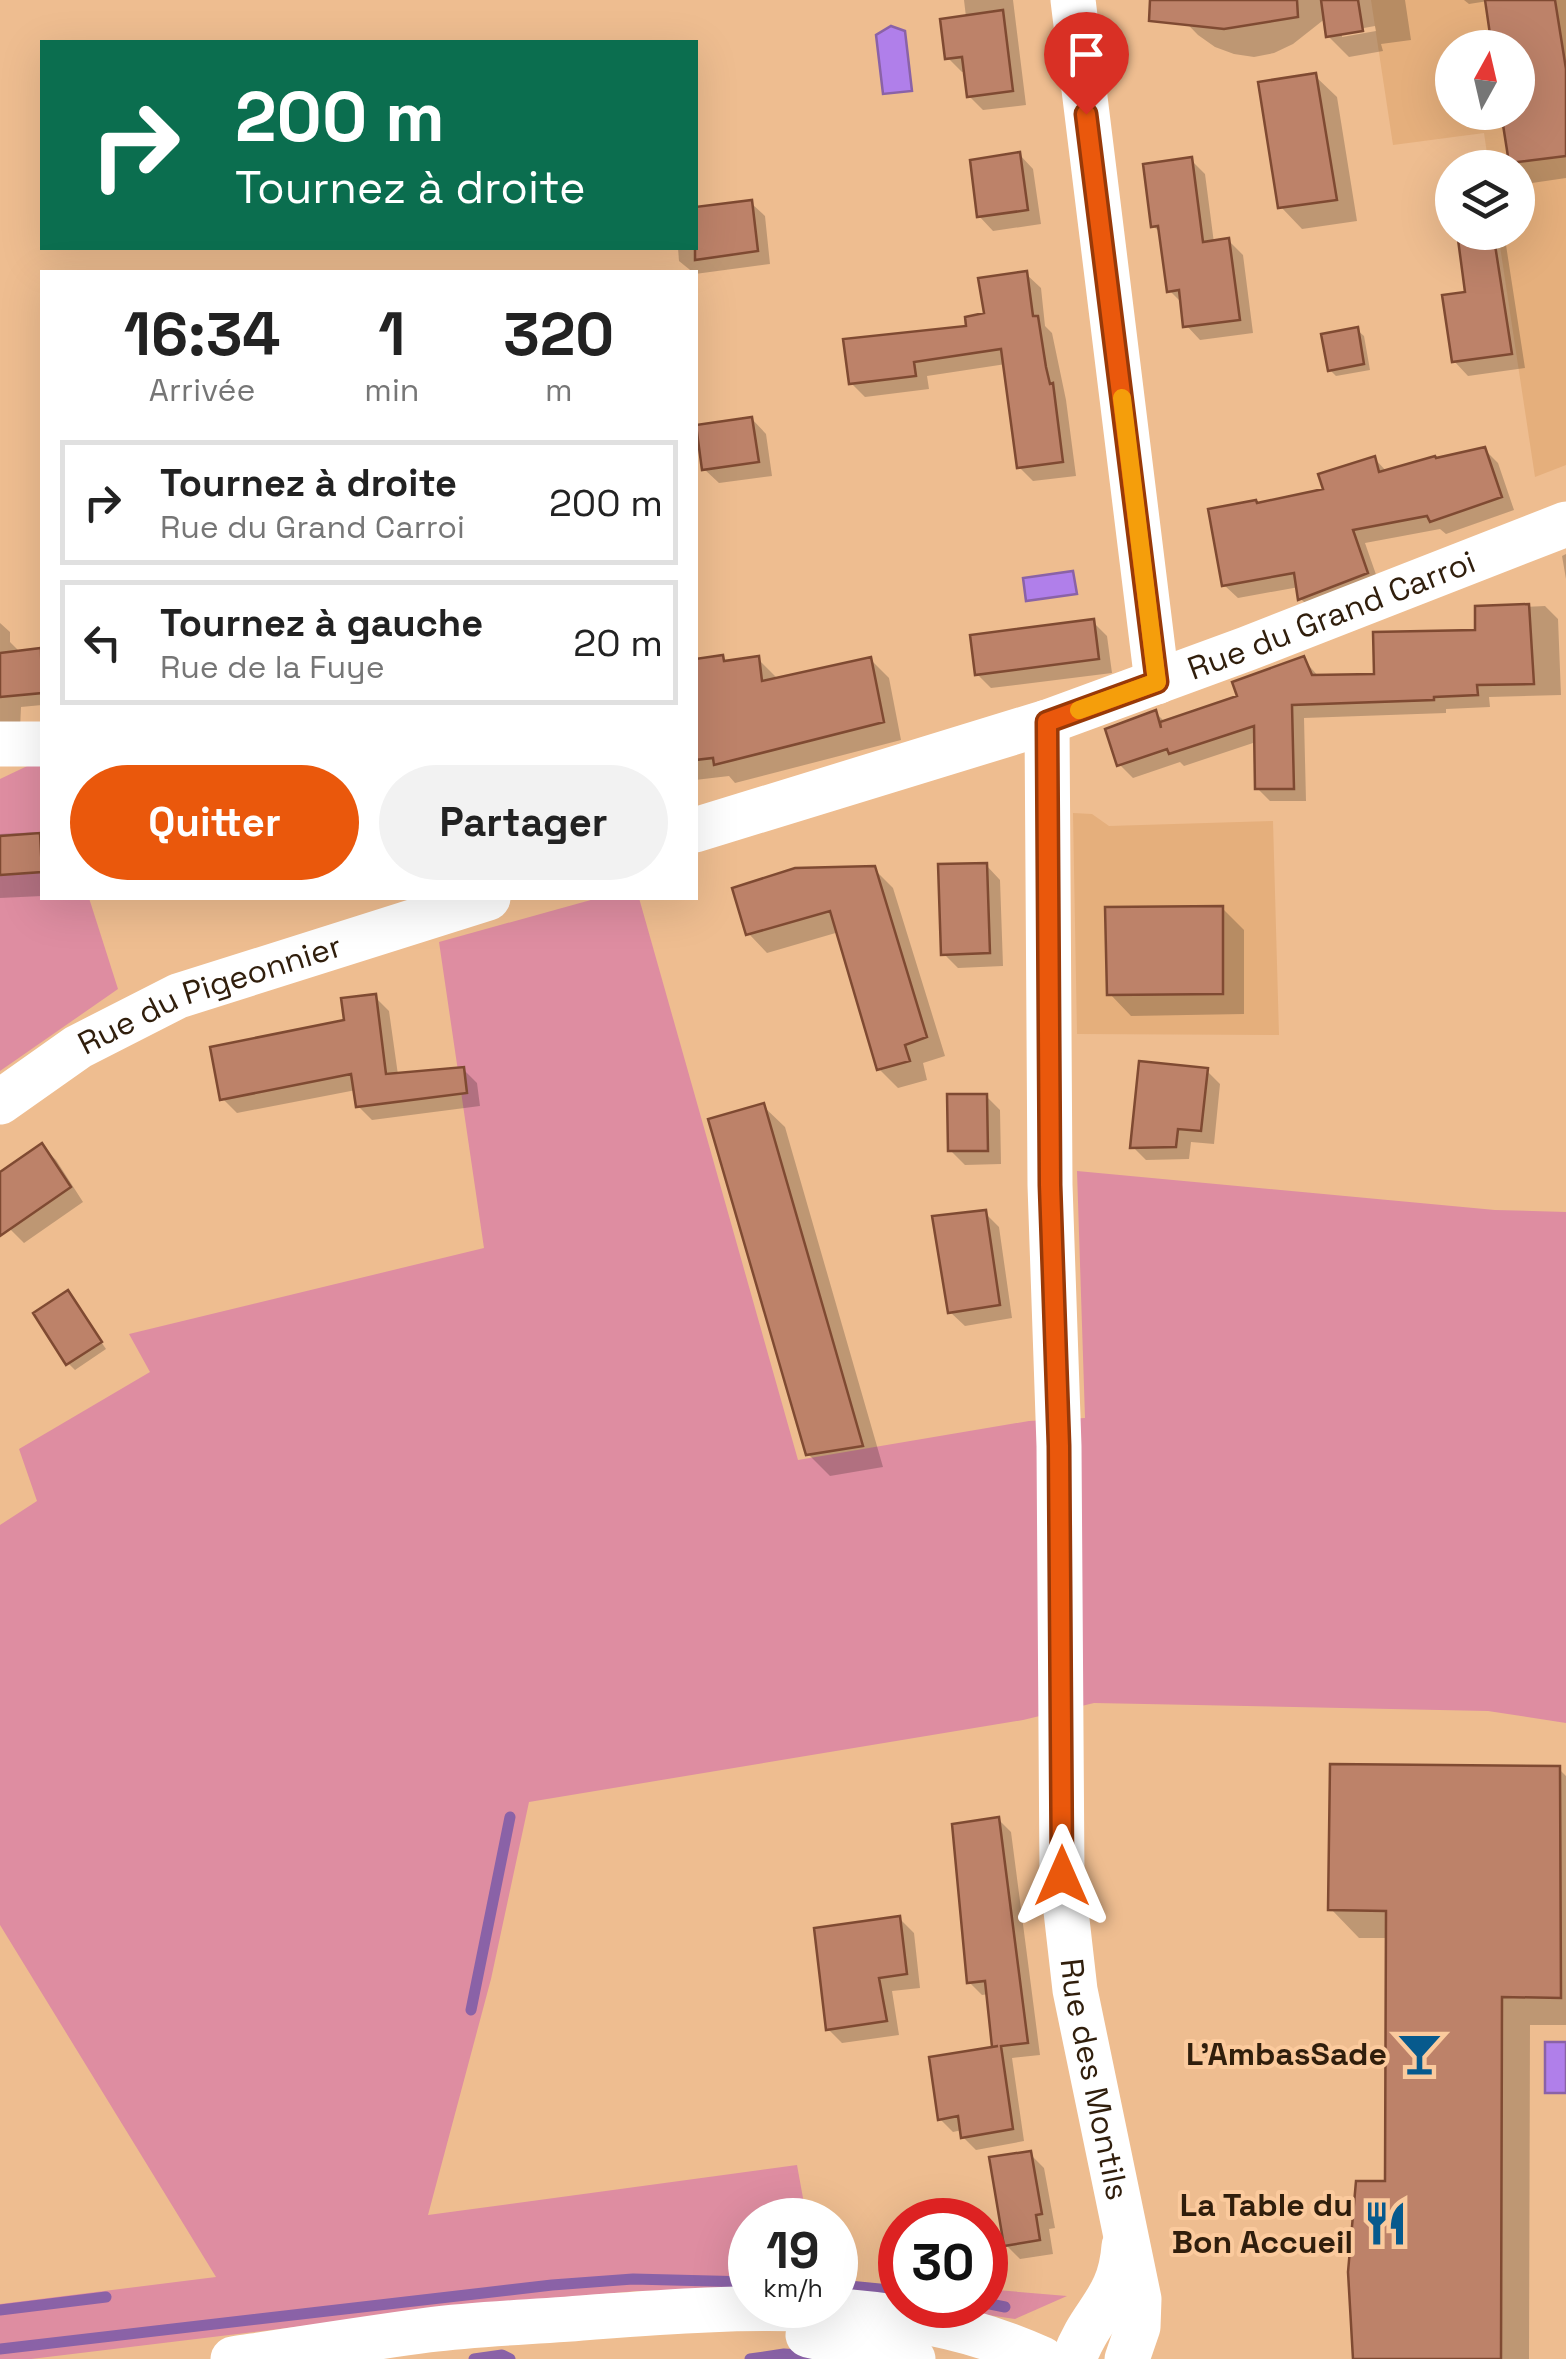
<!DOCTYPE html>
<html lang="fr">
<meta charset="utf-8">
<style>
:root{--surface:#fff;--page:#f2f2f2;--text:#222;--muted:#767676;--line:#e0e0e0;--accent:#ea580c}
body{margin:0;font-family:"Space Grotesk",sans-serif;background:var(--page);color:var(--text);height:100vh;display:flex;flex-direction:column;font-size:38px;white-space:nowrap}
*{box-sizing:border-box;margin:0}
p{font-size:32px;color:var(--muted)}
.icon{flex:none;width:55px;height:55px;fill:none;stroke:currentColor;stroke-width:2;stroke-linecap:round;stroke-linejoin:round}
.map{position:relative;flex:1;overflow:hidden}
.side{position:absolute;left:40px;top:270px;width:658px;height:630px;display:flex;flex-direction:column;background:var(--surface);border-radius:0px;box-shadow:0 10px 40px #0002}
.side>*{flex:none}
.hud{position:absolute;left:40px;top:40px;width:658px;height:210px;border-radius:0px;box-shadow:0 10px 40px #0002;background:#0b6e4f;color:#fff;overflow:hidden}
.needle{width:65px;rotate:8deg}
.buttons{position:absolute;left:1435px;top:30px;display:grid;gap:20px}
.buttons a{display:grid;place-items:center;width:100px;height:100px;border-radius:50%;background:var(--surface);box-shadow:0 10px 40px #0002;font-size:50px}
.speed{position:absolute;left:728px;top:2198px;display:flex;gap:20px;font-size:50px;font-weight:700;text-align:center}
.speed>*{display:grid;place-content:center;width:130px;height:130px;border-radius:50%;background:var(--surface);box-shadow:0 10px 40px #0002;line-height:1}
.speed small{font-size:25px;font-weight:400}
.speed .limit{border:15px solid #d22;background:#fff;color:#111}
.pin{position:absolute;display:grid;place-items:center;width:85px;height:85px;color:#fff;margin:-102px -42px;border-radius:50% 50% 50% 0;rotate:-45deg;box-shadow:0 0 10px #0007}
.pin .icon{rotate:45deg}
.me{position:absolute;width:110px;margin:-55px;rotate:0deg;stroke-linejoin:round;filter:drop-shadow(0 0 8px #0008)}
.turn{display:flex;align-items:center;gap:35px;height:210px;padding:0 30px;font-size:45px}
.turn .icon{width:130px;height:130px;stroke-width:2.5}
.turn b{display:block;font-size:70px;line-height:85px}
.eta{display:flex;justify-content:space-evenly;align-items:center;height:170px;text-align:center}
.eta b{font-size:60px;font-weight:700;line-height:70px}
.button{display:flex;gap:20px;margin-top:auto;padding:20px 30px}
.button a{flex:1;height:115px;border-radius:60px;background:var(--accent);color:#fff;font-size:40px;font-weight:700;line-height:115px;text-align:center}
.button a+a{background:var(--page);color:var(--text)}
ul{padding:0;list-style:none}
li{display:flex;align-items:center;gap:30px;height:125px;margin:0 20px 15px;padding:0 10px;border:5px solid var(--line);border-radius:0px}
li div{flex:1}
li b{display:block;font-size:38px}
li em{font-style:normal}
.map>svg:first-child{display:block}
.built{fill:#e5af7c;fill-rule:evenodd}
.green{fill:#de8da1}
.water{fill:#b07fea;stroke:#8a62a7;stroke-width:2.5}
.shadow{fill:#0003;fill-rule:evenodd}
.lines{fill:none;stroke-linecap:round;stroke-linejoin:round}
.stream{stroke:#8a62a7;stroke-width:11}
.building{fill:#bd8269;stroke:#7f4a32;stroke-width:2.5}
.minor{stroke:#fff;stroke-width:45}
.route-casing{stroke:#983908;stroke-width:25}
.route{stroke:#ea580c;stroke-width:18}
.slow{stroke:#f59e0b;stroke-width:18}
.labels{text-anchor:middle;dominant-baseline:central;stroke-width:8;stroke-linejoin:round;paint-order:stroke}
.street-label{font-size:32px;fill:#301e0c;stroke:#fbca9d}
.poi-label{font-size:32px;font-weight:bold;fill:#301e0c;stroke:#fbca9d;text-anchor:end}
</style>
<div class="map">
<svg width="1566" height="2359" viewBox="0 0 1566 2359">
<rect width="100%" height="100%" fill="#eebd90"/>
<!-- built -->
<path class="built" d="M1371,0H1566V465L1535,477L1498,233L1518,232V168L1489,167L1484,133L1393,145ZM1452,48H1518V112H1452Z
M1073,813L1092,814L1109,826L1273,821L1279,1035L1077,1034Z"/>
<!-- green -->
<path class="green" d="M42,759V898H89L118,989L0,1071V779Z
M598,898H639L798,1460L1029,1421L1085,1418L1077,1171L1495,1210L1566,1212V1723L1488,1711L1094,1703L1023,1720L529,1802L491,1979L428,2215L797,2165L807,2220H750V2290L637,2291L459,2307L31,2359H0V2304L216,2277L0,1925V1525L37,1501L19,1449L150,1372L129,1334L484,1248L439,942Z
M985,2289L1067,2296L1015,2319L921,2305H985Z"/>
<!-- water -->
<path class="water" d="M891,26L905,31L912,91L883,94L876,35Z
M1073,571L1077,594L1026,601L1023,578Z
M1545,2042H1566V2093H1545Z"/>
<!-- shadow -->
<path class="shadow" d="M964,0H1013L1026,105L983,110L969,96L966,72H962L948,58L966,17Z
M1164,0H1405L1411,40L1381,44L1383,51L1349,57L1328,36L1326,18L1293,44L1274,53L1254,57L1234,54L1215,47L1198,35ZM1375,26L1376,31L1342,37V32Z
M1464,0H1566V178L1532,183L1511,162L1518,112V48L1488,1L1469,4Z
M1315,76L1337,97L1357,221L1302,229L1281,207Z
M1019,154L1033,169L1041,224L993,231L979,216Z
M1191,160L1205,174L1214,243L1229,241L1243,255L1253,333L1200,340L1186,325L1183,304L1170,291L1162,234L1153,226Z
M751,203L765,216L770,264L695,274L679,261L678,248H695V210Z
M1459,232H1504L1525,368L1468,376L1454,361L1468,295Z
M1026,274L1041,288L1045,326L1052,333L1066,400L1076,476L1033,481L1019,467L1006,364L927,376L929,389L865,397L851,383L969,328L987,316Z
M1357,330L1364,336L1370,370L1336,376L1330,370Z
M752,419L766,434L772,476L719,483L704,469Z
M1484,449L1498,463L1514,510L1446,534L1440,529L1365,543L1380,586L1314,612L1301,599L1299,587L1238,598L1224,585L1258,505L1326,491L1375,459L1387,472Z
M1566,554V579L1562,556Z
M1545,606L1558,619L1561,695L1489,697L1490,707L1446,709V713L1304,718L1306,801H1270L1257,788L1256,742L1184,766L1180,762L1133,778L1120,765L1156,713L1165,722L1240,697L1303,659L1319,677L1376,676L1478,633L1477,609Z
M1093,622L1107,636L1112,673L991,688L977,674Z
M0,623L10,632V642L21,653H42V705L21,707L20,729L0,730Z
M722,658L728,663L758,659L777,678L870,659L889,678L901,740L735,783L729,776L695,780V661Z
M39,832L42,836V896L0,898V834Z
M986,865L1000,880L1003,966L958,968L943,953Z
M874,869L893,888L945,1056L923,1063L927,1080L898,1088L879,1069L839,932L767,953L749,934Z
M1222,908L1244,930V1014L1131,1016L1110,994Z
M375,997L389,1011L398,1075L463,1069L477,1083L480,1106L372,1120L358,1106L356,1090L237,1113L223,1099L347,1022Z
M1206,1070L1220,1084L1214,1144L1191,1142L1189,1159L1146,1160L1133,1147Z
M986,1096L1000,1110L1001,1164L965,1165L950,1150Z
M763,1106L785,1127L883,1467L830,1476L808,1454Z
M42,1146L56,1160L83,1202L24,1243L10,1229L0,1235V1175Z
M985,1213L999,1227L1012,1318L965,1326L950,1312Z
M73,1301L106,1349L75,1370L68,1363Z
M1559,1769L1566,1776V2025H1530L1529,2359H1356L1387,2183L1388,1938H1359L1331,1909Z
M998,1819L1011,1832L1040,2055L1012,2058L1024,2141L976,2150L963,2137L962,2130L953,2132L940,2119L997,2049L989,1994L982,1995L969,1982Z
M900,1919L914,1933L920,1988L892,1991L899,2035L842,2043L828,2029Z
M1030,2154L1044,2168L1055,2228L1049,2229L1053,2254L1020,2259L1006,2245Z"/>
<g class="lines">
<!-- stream -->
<path class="stream" d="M471,2010L510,1817
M849,2286L900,2291
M985,2303L1005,2307
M0,2310L106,2297
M0,2349L552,2285L633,2279L750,2282
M474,2359L502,2355L510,2359
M750,2359L784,2354L815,2356"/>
</g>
<!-- building -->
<path class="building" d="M1150,0H1297L1298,17L1224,29L1149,21Z
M1321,0H1358L1363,31L1326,37Z
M1485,0H1555L1566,69V156L1509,163L1501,112H1518V48H1492Z
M1003,10L1013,91L967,97L962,57L945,59L940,19Z
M1316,73L1337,200L1278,208L1258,82Z
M1020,152L1028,210L977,217L970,160Z
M1192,157L1203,242L1229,238L1240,320L1183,327L1179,290L1167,292L1158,226L1151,227L1143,164Z
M752,200L758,251L695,260V207Z
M1457,232H1493L1512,354L1452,362L1442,295L1465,292Z
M1027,271L1033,316H1038L1046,367L1050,384L1053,383L1063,462L1017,468L1001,349L914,362L916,376L849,384L843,339L966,326L965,317L984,313L978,278Z
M1358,327L1364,364L1328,371L1321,334Z
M752,417L759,462L702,470L696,425Z
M1485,447L1502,497L1430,522L1427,516L1353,530L1368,573L1298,600L1294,573L1222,586L1208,509L1256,500L1257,503L1323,489L1318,474L1375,456L1379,472L1435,456L1436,458Z
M1529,604L1534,684L1477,685L1478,695L1434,697V700L1292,705L1294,789H1255L1254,726L1169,754L1167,749L1117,766L1105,729L1156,710L1161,728L1160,722L1237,696L1232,682L1304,656L1312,675L1374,674L1373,632L1475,630V606Z
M1094,619L1099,659L975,675L970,635Z
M41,648L42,693L0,697V653Z
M723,655L724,661L759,656L762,681L871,657L884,722L714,765L713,758L695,760V659Z
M40,833L42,872L0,875V836Z
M987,863L990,953L941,955L938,864Z
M875,866L927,1037L905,1045L910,1061L877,1070L830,911L746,935L732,888L795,868Z
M1223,906V994L1107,995L1105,907Z
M376,994L386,1074L464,1067L467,1093L356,1107L351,1074L220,1100L210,1047L344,1020L341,998Z
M1139,1061L1208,1068L1201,1131L1178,1129L1176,1147L1130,1148Z
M947,1094H987L988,1151H948Z
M764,1103L830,1331L863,1446L806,1455L708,1119Z
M42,1143L71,1187L0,1236V1172Z
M986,1210L1000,1305L948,1313L932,1216Z
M68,1290L102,1342L66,1365L33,1313Z
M1330,1764L1560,1766L1561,1998L1502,1997L1501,2359H1353L1348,2272L1356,2181H1385L1386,1911L1328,1910Z
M999,1817L1028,2043L1001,2046L1013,2129L961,2138L958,2116L938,2120L929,2057L998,2046L992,2047L985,1981L967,1983L952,1824Z
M900,1916L907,1974L879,1978L887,2021L826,2030L814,1928Z
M1031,2151L1042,2214L1036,2215L1040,2240L1004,2246L989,2157Z"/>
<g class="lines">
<!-- minor -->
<g class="minor">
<path d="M1073,0L1157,682"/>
<path id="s1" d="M1047,722L1050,1185L1059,1446L1062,1876L1075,1990L1139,2299L1138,2327L1127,2359"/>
<path d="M0,744H42"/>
<path id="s2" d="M695,830L1047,722L1246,649L1566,524"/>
<path id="s3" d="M0,1102L78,1047L178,996L488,898"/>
<path d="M808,2335L913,2359"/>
<path d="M233,2359C298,2349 362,2339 428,2330C483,2323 539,2322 594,2317C742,2306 904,2295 1042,2359"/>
<path d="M1074,2359C1091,2311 1120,2302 1124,2246"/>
</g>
</g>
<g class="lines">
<defs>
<path id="route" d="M1062,1876L1059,1446L1050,1185L1047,722L1157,682L1086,114"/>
</defs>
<!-- route casing -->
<use href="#route" class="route-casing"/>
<!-- route -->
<use href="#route" class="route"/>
<!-- slow -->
<path class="slow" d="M1079,710L1157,682L1122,398"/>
</g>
<!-- icons -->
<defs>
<symbol id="bar-bare" viewBox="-9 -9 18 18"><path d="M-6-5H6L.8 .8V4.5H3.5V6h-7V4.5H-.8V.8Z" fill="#075a8d" stroke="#fbca9d" stroke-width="2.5" paint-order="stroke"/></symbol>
<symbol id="restaurant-bare" viewBox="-9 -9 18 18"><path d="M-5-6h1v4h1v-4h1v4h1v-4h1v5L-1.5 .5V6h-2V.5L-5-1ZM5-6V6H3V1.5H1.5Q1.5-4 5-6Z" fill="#075a8d" stroke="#fbca9d" stroke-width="2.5" paint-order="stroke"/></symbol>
</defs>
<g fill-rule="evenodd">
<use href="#bar-bare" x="1388" y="2022" width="63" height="63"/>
<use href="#restaurant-bare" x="1354" y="2192" width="63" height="63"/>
</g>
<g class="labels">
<!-- street labels -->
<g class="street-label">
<text stroke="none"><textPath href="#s2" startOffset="672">Rue du Grand Carroi</textPath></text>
<text stroke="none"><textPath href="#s3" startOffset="238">Rue du Pigeonnier</textPath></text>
<text stroke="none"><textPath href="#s1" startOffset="1360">Rue des Montils</textPath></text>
</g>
<!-- poi labels -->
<g class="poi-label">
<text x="1387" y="2054">L'AmbasSade</text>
<text x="1353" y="2205">La Table du<tspan x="1353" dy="37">Bon Accueil</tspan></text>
</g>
</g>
</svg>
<div class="buttons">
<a><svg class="needle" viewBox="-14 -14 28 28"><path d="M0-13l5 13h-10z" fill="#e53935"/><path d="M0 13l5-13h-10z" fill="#767676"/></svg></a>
<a><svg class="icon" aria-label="layers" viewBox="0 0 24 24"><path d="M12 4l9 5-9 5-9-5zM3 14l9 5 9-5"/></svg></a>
</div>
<div class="speed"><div>19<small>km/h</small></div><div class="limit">30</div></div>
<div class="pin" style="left:1086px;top:114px;background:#d93025"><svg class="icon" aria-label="arrive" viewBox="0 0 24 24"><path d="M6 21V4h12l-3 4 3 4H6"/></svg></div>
<svg class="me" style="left:1062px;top:1876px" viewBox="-20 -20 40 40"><path d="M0-17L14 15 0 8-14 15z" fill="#ea580c" stroke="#fff" stroke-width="4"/></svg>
<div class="hud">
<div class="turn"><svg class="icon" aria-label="right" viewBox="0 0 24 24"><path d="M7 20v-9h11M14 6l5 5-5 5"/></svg><div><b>200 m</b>Tournez à droite</div></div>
</div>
<section class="side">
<div class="eta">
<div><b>16:34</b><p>Arrivée</p></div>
<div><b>1</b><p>min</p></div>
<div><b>320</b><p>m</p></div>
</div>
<ul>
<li><svg class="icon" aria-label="right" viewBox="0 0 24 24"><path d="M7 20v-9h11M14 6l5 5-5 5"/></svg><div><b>Tournez à droite</b><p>Rue du Grand Carroi</p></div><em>200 m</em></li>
<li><svg class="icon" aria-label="left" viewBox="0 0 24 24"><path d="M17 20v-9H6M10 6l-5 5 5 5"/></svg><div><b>Tournez à gauche</b><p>Rue de la Fuye</p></div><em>20 m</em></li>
</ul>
<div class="button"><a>Quitter</a><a>Partager</a></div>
</section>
</div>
